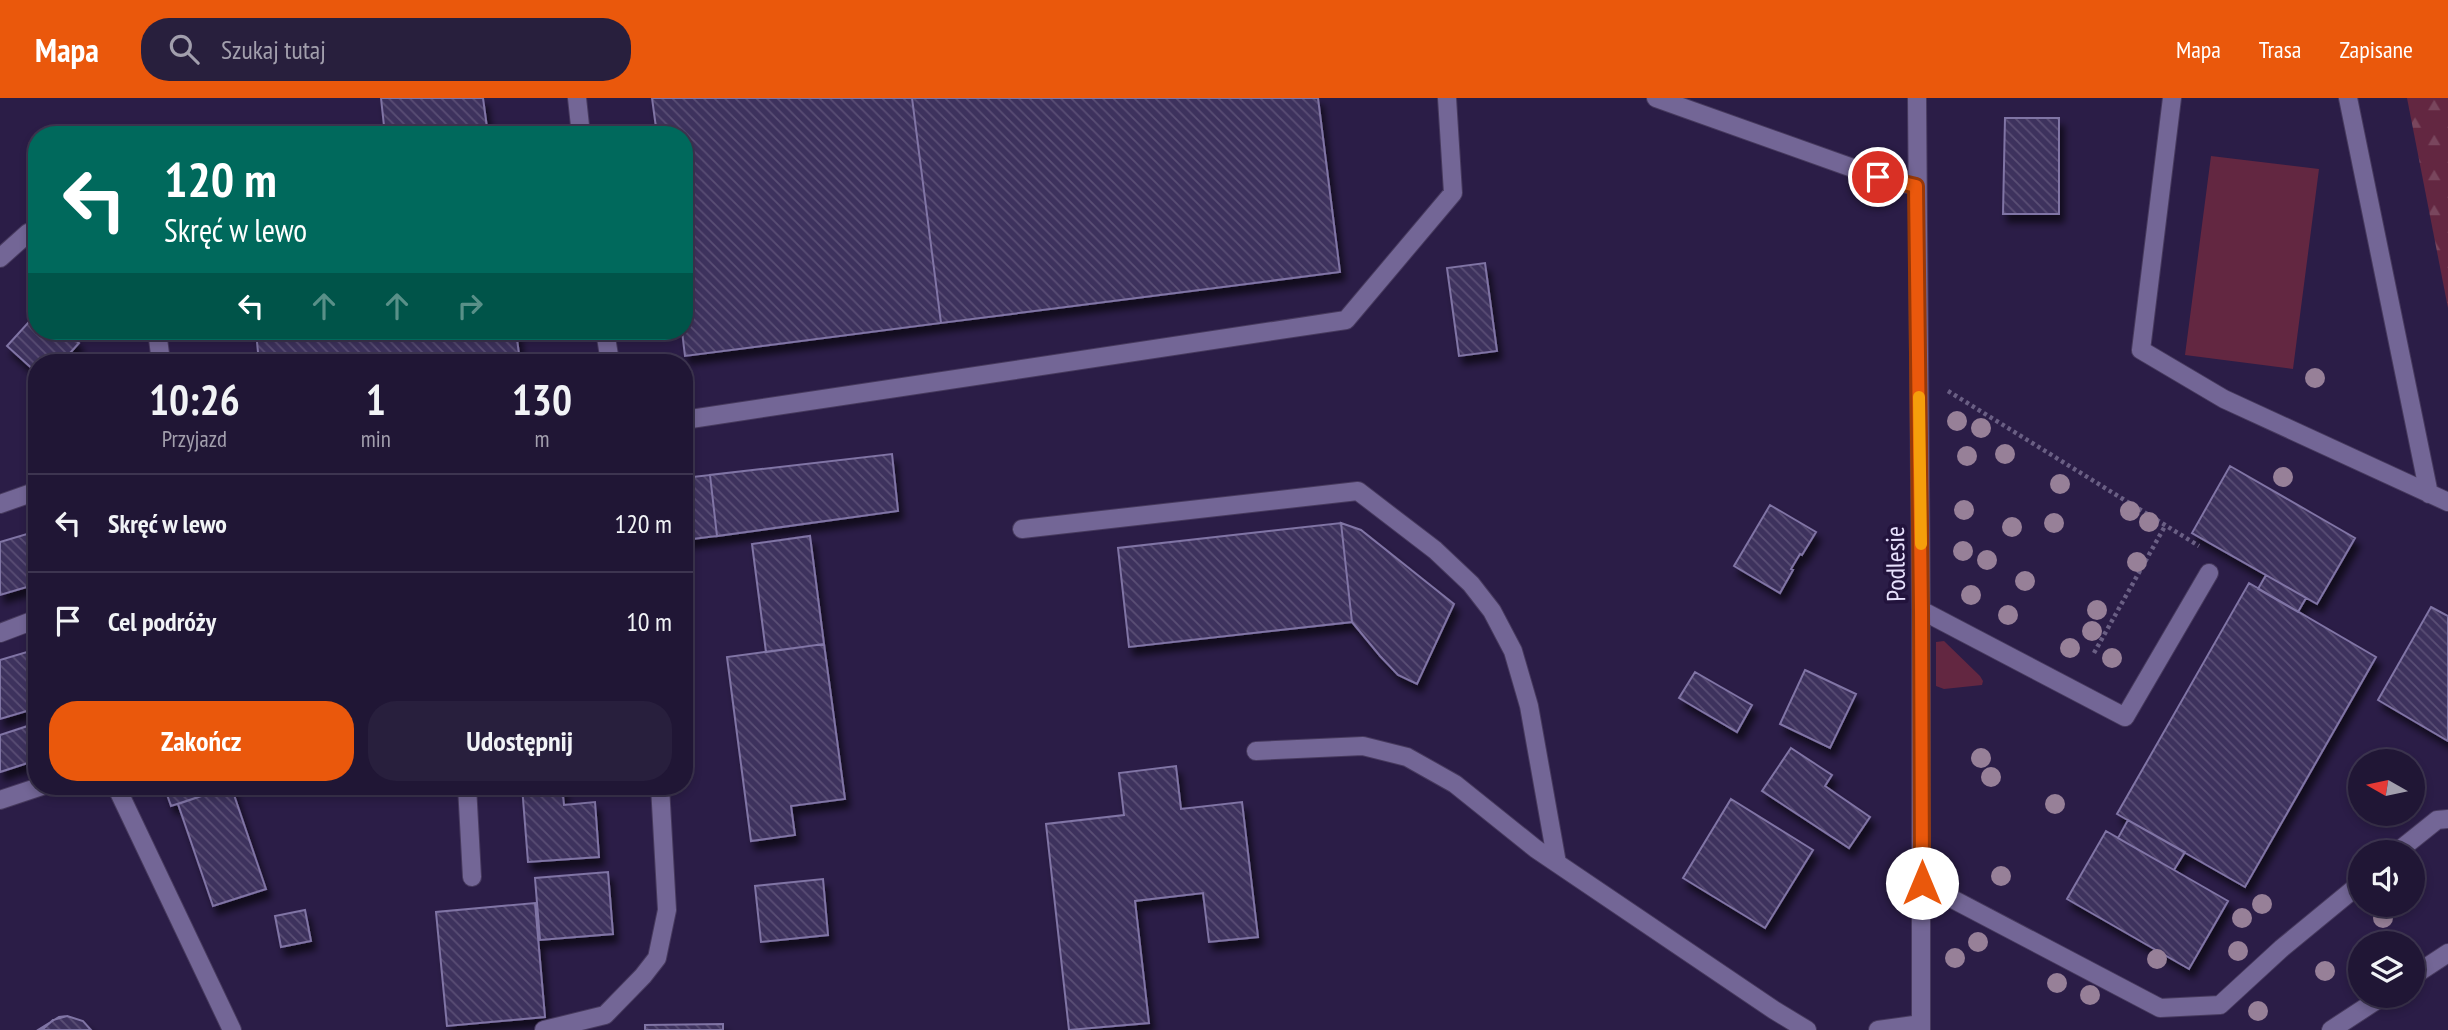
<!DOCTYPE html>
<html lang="pl">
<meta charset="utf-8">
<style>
:root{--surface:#201635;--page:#281f3d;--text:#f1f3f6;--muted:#a29fad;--line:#3d3550;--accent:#ea580c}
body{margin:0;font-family:"PT Sans Narrow",sans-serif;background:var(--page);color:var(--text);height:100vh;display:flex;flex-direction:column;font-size:26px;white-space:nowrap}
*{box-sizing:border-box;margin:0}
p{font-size:23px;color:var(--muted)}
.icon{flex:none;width:38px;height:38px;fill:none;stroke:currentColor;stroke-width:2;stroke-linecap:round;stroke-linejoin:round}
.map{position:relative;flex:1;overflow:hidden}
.panel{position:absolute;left:28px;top:256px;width:665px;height:441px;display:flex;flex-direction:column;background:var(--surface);border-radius:28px;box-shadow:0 4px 10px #0003,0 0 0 2px var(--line)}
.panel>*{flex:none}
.banner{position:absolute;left:28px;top:28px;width:665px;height:214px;border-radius:28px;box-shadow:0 4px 10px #0003,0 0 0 2px var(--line);background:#00695c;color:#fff;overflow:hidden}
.needle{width:46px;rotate:279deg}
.buttons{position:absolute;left:2348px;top:651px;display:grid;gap:14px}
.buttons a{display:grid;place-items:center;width:77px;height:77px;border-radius:50%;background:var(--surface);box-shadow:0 4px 10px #0003,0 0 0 2px var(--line);font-size:35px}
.pin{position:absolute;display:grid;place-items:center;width:60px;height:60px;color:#fff;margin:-30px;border:4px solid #fff;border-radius:50%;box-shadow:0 2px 7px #0007}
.me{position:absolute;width:77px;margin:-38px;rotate:0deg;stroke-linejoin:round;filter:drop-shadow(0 0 5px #0008)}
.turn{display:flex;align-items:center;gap:24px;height:147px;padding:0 21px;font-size:32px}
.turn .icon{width:91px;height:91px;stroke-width:2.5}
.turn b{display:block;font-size:49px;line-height:60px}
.lanes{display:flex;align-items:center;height:66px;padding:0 21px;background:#0003;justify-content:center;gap:35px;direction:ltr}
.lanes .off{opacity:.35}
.eta{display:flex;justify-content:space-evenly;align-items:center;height:119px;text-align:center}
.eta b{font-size:42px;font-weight:800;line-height:49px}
.action{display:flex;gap:14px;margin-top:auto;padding:14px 21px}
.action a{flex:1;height:80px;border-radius:28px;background:var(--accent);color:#fff;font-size:28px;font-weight:800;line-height:80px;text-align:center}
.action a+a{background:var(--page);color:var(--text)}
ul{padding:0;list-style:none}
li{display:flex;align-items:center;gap:21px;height:98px;padding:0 21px;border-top:2px solid var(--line)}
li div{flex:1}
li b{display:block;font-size:26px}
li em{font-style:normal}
header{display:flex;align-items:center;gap:42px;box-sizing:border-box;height:98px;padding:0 35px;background:var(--accent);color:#fff}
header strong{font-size:33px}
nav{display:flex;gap:38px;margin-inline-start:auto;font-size:24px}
.search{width:490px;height:63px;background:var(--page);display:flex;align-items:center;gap:18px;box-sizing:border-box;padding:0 24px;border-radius:28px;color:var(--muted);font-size:26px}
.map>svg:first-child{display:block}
.green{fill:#632741}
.forest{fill:url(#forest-firs)}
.building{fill:url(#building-back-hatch);stroke:#8074a5;stroke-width:2;filter:url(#shadow)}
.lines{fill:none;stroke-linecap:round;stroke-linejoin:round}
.service-casing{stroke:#473a5e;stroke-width:20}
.minor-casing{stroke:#473a5e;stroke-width:20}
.path{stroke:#6a5f84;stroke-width:4.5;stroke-dasharray:3.5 3.5;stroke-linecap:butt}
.service{stroke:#736696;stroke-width:18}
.minor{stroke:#736696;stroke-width:18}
.tree{fill:#978098}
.route-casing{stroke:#983908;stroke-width:18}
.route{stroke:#ea580c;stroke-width:12}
.slow{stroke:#f59e0b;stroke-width:12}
.labels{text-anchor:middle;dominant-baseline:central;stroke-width:7;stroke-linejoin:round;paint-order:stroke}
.street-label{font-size:26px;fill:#e8e1fd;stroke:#22133c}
</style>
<header>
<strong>Mapa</strong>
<div class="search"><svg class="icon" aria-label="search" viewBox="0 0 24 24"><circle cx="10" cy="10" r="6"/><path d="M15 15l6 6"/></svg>Szukaj tutaj</div>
<nav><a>Mapa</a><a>Trasa</a><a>Zapisane</a></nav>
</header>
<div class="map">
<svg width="2448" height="932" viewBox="0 0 2448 932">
<defs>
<pattern id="forest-firs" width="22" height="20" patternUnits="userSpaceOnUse" patternTransform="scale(1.75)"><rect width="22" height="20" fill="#632741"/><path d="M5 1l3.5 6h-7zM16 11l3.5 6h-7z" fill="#79465d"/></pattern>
<pattern id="building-back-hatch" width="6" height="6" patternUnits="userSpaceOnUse" patternTransform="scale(1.75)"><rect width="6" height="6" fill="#3e315d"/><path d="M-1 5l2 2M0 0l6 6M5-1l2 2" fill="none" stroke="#5a4f75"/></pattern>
<filter id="shadow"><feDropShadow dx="4.5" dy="8" stdDeviation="3.5" flood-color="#0009"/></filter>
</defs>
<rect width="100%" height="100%" fill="#2b1d47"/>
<!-- green -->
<path class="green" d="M2211,58L2319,71L2293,271L2185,257Z
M1944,543L1980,578L1983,583L1982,587L1944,591L1936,588V544Z"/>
<!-- forest -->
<path class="forest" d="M2407,0H2448V210Z"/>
<!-- building -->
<path class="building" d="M381,0H483L488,37H385Z
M652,0H912L941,225L685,258L682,233H684V37H657Z
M912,0H1318L1340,174L941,225Z
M2005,20H2059V116H2003Z
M1485,165L1497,253L1459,258L1447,170Z
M37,215V233H65L79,245L62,264H37V275L7,248Z
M269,233H516L520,264H259L256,234Z
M892,356L898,413L717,438L710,377Z
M2230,368L2355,440L2317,506L2192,435Z
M710,377L717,438L684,442V380Z
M1770,407L1816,434L1802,457L1800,456L1791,471L1793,472L1780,495L1734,468Z
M1341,425L1352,524L1129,549L1118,450Z
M1341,425L1361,432L1454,506L1417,586L1398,577L1380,558L1352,524Z
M37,433V486L0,497V444Z
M810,438L824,546L766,554L752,446Z
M2266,477L2306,500L2298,514L2258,491Z
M2249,485L2376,559L2245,789L2117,716Z
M2431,509L2448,518V643L2378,602Z
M824,546L845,701L791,708L795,737L751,743L727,559Z
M37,551V610L0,621V562Z
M1805,572L1856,596L1830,650L1780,626Z
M1695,574L1752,607L1737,634L1679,600Z
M37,625V662L0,674V637Z
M1791,650L1832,677L1825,688L1870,719L1849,750L1762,693Z
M1176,668L1181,711L1242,704L1258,839L1209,844L1203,795L1135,803L1149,925L1069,932L1046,726L1124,717L1119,675Z
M164,688H232L171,708Z
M231,688L266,791L213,808L178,706Z
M522,688H562L564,707L595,704L599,759L528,764Z
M1731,701L1813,752L1765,830L1683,780Z
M2128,722L2185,754L2174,772L2118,740Z
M2106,733L2228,803L2189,871L2067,801Z
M608,774L613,836L540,842L535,780Z
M823,781L828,837L761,844L755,788Z
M535,805L545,919L447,928L436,814Z
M305,812L311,843L281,849L275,818Z
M67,918L83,923L91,932H42L53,922Z
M67,918L83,923L91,932H38L59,919Z
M723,926V932H645V927Z"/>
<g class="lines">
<defs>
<path id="service" d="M577,0L581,37
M1656,0L1878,79L1916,88
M2172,0L2141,252L2224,301L2448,404
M2348,0L2429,396
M0,160L28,135L37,131
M157,233L161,264
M605,233L610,264
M684,322L1346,222L1453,95L1447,0
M0,406L37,393
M1022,431L1358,393L1435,452L1471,486L1492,513L1513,553L1529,608L1557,765
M1921,512L2125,619L2209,475
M0,535L37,521
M1256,653L1363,648L1407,659L1455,686L1536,751L1774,912L1807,932
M116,688L232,932
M467,688L472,779
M0,702L42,688
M2397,754L2437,722L2448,721
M1922,785L2160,910L2220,907L2282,850L2361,785
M544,932L605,917L643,878L657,860L667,812L660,688
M1878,932L1921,926"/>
<path id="minor" d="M1917,0L1921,512V932
M2413,878L2448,855
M2331,932L2383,898"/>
</defs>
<!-- service casing -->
<use href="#service" class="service-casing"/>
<!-- minor casing -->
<use href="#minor" class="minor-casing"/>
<!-- path -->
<path class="path" d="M1948,293L2199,448
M2094,555L2165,428"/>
<!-- service -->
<use href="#service" class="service"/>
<!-- minor -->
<use href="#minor" class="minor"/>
</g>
<!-- trees -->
<g class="tree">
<circle cx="2315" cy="280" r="10"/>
<circle cx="1957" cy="323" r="10"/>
<circle cx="1981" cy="330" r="10"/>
<circle cx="2005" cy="356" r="10"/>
<circle cx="1967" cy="358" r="10"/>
<circle cx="2283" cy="379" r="10"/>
<circle cx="2060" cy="386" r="10"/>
<circle cx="1964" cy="412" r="10"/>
<circle cx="2130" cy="413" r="10"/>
<circle cx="2149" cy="424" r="10"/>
<circle cx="2054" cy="425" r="10"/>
<circle cx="2012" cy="429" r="10"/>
<circle cx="1963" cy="453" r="10"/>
<circle cx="1987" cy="462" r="10"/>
<circle cx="2137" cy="464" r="10"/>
<circle cx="2025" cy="483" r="10"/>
<circle cx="1971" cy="497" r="10"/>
<circle cx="2097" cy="512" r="10"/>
<circle cx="2008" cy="517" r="10"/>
<circle cx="2092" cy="533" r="10"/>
<circle cx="2070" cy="550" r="10"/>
<circle cx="2112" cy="560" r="10"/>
<circle cx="1981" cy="660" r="10"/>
<circle cx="1991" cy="679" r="10"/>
<circle cx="2055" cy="706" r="10"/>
<circle cx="2001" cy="778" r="10"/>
<circle cx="2262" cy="806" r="10"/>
<circle cx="2242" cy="820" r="10"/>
<circle cx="2383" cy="820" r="10"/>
<circle cx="1978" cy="844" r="10"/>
<circle cx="2238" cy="853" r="10"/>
<circle cx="1955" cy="860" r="10"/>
<circle cx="2157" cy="861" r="10"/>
<circle cx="2325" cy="873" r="10"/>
<circle cx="2057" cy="885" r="10"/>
<circle cx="2090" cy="897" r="10"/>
<circle cx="2258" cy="913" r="10"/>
</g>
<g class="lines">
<defs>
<path id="route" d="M1878,79L1916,88L1921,512L1922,785"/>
</defs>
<!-- route casing -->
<use href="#route" class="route-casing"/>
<!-- route -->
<use href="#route" class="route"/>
<!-- slow -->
<path class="slow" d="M1919,299L1921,446"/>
</g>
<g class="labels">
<!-- street labels -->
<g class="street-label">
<text transform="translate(1895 466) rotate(-91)">Podlesie</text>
</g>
</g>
</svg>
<div class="buttons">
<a><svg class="needle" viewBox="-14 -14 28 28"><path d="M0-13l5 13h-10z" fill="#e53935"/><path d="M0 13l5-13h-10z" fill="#a29fad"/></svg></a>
<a><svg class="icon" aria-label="sound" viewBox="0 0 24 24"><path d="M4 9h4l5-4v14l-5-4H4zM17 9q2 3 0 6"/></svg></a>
<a><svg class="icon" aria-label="layers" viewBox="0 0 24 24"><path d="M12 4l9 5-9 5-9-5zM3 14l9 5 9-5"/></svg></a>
</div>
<div class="pin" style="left:1878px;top:79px;background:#d93025"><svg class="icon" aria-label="arrive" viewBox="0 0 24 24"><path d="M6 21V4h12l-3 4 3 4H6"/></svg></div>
<svg class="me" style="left:1922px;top:785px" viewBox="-20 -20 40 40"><circle r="19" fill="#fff"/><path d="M0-13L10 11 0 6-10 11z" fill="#ea580c"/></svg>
<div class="banner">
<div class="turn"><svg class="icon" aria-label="left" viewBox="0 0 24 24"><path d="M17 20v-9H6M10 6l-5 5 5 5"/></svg><div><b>120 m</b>Skręć w lewo</div></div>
<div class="lanes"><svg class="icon" aria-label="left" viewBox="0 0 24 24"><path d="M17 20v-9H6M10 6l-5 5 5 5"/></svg><svg class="icon off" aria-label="ahead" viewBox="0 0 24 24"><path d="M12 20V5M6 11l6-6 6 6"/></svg><svg class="icon off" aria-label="ahead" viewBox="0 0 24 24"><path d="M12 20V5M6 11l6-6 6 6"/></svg><svg class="icon off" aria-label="right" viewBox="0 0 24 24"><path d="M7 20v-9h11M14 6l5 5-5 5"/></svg></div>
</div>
<section class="panel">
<div class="eta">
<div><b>10:26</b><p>Przyjazd</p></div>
<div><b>1</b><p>min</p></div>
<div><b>130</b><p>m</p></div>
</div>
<ul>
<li><svg class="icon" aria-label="left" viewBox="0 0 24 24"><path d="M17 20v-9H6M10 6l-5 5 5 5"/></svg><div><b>Skręć w lewo</b></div><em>120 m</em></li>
<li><svg class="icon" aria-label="arrive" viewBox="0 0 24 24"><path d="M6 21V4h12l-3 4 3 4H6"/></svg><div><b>Cel podróży</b></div><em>10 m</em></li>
</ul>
<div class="action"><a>Zakończ</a><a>Udostępnij</a></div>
</section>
</div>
